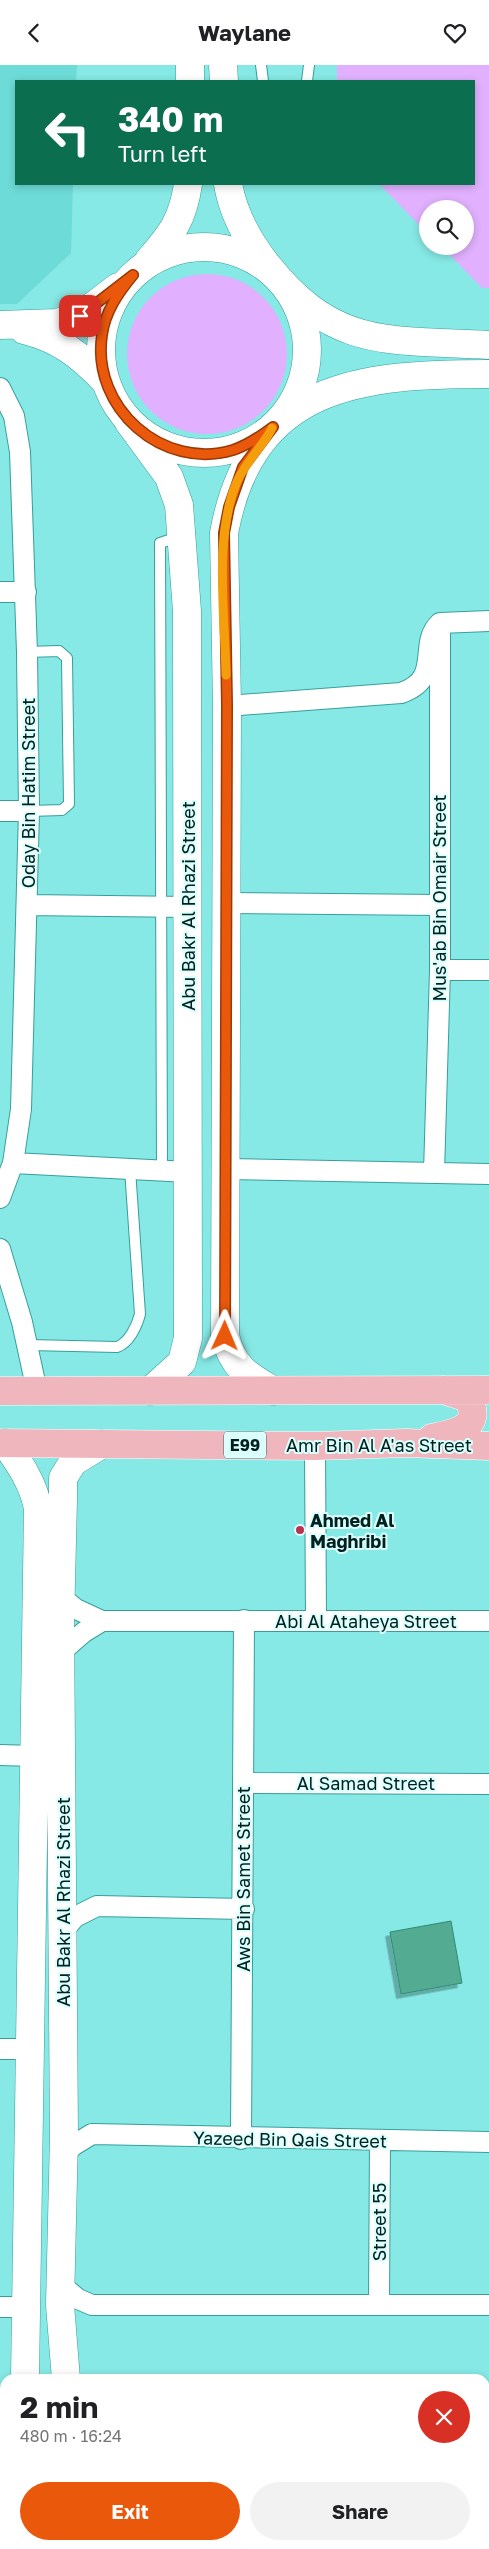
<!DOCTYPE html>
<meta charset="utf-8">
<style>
:root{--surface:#fff;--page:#f2f2f2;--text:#202124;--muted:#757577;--accent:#ea580c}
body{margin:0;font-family:"Golos Text",sans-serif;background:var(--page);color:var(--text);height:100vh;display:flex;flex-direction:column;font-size:19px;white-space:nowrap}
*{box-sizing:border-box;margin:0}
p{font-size:16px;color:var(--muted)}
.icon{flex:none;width:28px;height:28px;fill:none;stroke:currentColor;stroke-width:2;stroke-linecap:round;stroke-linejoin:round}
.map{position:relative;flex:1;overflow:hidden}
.sheet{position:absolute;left:0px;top:2309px;width:490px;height:176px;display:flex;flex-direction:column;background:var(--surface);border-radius:15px 15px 0 0;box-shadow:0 2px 8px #0003}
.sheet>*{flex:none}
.banner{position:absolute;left:15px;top:15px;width:460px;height:105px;border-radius:0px;box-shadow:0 2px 8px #0003;background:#0b6e4f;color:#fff;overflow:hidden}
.fabs{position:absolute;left:419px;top:135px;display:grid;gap:10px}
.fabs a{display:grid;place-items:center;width:55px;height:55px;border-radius:50%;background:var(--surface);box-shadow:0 2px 8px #0003;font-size:25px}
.pin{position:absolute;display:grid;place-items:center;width:42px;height:42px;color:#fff;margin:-21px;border-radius:10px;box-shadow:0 2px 8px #0006}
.me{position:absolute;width:55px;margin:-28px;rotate:1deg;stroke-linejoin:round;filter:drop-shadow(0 0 4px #0008)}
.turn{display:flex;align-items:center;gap:18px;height:105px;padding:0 20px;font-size:22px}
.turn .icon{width:65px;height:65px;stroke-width:2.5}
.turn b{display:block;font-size:35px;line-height:42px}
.round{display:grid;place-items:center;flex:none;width:52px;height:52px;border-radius:26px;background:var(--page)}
.summary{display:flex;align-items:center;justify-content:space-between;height:85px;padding:0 20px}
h1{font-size:30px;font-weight:700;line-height:38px}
.action{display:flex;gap:10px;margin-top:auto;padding:10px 20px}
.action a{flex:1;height:58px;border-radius:30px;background:var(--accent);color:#fff;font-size:20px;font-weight:700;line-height:58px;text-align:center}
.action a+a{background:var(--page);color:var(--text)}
header{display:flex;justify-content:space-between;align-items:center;height:65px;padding:0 20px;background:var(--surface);font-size:22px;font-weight:700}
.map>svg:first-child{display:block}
.built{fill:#6ddbd7}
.green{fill:#e1b0fe}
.building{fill:#52ab92;stroke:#308c74;filter:url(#shadow)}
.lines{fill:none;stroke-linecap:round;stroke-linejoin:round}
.lane-casing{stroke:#369f9c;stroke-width:12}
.street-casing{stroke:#369f9c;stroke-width:22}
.secondary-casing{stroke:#369f9c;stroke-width:29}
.primary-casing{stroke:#fff;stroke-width:29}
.lane{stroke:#fff;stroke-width:10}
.street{stroke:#fff;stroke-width:20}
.secondary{stroke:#fff;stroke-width:28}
.primary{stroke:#f0b6bd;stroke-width:28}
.route-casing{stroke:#983908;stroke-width:12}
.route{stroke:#ea580c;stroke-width:9}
.slow{stroke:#f59e0b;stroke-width:9}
.poi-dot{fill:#bf2f51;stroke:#dafffd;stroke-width:2}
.labels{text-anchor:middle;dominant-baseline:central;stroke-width:4;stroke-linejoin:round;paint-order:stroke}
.shield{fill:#dafffd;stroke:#426462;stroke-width:1}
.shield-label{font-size:16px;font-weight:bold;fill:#012120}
.street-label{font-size:18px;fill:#012120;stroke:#dafffd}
.poi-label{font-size:18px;font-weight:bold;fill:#012120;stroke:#dafffd;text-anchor:start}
</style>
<header><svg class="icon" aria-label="back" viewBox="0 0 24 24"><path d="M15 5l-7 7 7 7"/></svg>Waylane<svg class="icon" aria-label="heart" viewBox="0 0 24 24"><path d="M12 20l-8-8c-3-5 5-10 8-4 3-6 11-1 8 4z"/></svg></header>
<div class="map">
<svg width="489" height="2484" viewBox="0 0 489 2484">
<defs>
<filter id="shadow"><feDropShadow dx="-4.5" dy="4.5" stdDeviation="0" flood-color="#0004"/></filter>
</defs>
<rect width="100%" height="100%" fill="#86e9e5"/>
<!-- built -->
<path class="built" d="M0,0H77L76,16H16V119H73L71,188L17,239H0Z"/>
<!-- green -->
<path class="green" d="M337,0H489V223H482L441,181H465V144H428L427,168L379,119H474V16H337Z
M127 289a80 80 0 1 1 160 0a80 80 0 1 1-160 0Z
M5,2373V2480H107L104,2484H0V2376Z"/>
<!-- building -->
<path class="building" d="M451,1856L462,1918L401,1929L390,1867Z"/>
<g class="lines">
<defs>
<path id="lane" d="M261,0L263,16
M307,16L309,0
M27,587L59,586L67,593L69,739L62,745L29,746
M162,1105L160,478L181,471
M28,1280L117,1282C129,1278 137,1261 140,1249L130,1104"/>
<path id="street" d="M0,323L14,351L20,387L27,587L29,746L21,1044L13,1098L0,1133
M0,527H26
M227,641L401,628C444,613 417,579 440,558L489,556
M0,746H29
M226,838L439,840
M27,840L188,842
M440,905H489
M13,1098L189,1107
M227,1104L489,1109
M434,1108L440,905V558
M0,1184L22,1257L37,1326
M315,1381L316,1556
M61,1532L76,1544L102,1556H489
M61,1587L84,1567L102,1556
M0,1690L36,1691
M243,1718L489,1719
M64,1865L75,1852L97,1841L244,1844
M0,1984H30
M241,2074L244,1555
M64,2089L74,2080L92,2069L489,2077
M61,2220L78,2234L92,2240H489
M379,2239L380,2075
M0,2242H26
M243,2484V2480"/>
<path id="secondary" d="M190,0V16
M223,0L224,16
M228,119C233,148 249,177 267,200C335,286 391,274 489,280
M101 285a103 103 0 1 1 206 0a103 103 0 1 1-206 0Z
M149,195C172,169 183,154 188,119
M0,260L57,258L80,251L118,222
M24,265C60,274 80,290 105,316
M128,356L169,412L179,440L187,546L188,1273L182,1297L150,1326
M274,1326C247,1310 233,1303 225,1271L227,641L224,468C252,318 360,309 489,309
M5,1378C20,1399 33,1418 38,1443L25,2314
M66,2314L60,2240L64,2071L60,1557L63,1435V1413L73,1397L102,1379
M0,2353L5,2350
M485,2463H489
M127,2483L136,2480"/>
<path id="primary" d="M0,1326L489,1325
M432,1373C455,1368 484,1363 468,1333L443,1325
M0,1378L315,1381L406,1378L489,1381"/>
</defs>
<!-- lane casing -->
<use href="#lane" class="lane-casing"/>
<!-- street casing -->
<use href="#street" class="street-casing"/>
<!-- secondary casing -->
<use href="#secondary" class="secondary-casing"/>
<!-- primary casing -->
<use href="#primary" class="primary-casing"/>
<!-- lane -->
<use href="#lane" class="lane"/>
<!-- street -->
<use href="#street" class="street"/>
<!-- secondary -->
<use href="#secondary" class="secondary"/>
<!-- primary -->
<use href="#primary" class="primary"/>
</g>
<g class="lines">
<defs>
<path id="route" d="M80,251L133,210C118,228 105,247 102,270C91,343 163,406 233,385C248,380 261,371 273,362L243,402L229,442L224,468L227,640L225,1271"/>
</defs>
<!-- route casing -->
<use href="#route" class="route-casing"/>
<!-- route -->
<use href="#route" class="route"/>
<!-- slow -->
<path class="slow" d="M226,610C225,552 214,473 236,419C244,398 265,379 272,363"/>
</g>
<!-- markers -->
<circle class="poi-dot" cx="300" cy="1465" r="5"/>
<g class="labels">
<!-- shield labels -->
<rect class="shield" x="224" y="1366.5" width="42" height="27" rx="4"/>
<g class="shield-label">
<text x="245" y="1380">E99</text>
</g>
<!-- street labels -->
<g class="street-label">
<text transform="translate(28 728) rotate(-90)">Oday Bin Hatim Street</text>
<text transform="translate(439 833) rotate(-90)">Mus'ab Bin Omair Street</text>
<text transform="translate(188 841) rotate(-90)">Abu Bakr Al Rhazi Street</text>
<text x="379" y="1380">Amr Bin Al A'as Street</text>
<text x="366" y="1556">Abi Al Ataheya Street</text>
<text x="366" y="1718">Al Samad Street</text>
<text transform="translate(243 1814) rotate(-90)">Aws Bin Samet Street</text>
<text transform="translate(63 1837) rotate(-90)">Abu Bakr Al Rhazi Street</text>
<text transform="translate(290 2074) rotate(1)">Yazeed Bin Qais Street</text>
<text transform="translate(379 2157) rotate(-90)">Street 55</text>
</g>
<!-- poi labels -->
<g class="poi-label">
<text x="310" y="1455">Ahmed Al<tspan x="310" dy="21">Maghribi</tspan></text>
</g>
</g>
</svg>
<div class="fabs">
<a><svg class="icon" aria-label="search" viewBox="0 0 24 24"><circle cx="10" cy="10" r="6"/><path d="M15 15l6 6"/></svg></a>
</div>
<div class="pin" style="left:80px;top:251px;background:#d93025"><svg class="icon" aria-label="arrive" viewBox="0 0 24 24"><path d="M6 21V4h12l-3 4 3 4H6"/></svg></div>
<svg class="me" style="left:225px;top:1271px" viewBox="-20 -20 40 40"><path d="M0-17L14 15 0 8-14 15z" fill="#ea580c" stroke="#fff" stroke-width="4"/></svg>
<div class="banner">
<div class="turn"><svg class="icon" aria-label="left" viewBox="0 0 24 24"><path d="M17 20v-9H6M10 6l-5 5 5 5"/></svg><div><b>340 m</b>Turn left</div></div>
</div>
<section class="sheet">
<div class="summary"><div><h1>2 min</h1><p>480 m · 16:24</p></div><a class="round" style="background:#d93025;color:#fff"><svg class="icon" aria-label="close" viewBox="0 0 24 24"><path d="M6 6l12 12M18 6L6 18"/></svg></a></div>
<div class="action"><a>Exit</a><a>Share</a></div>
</section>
</div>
